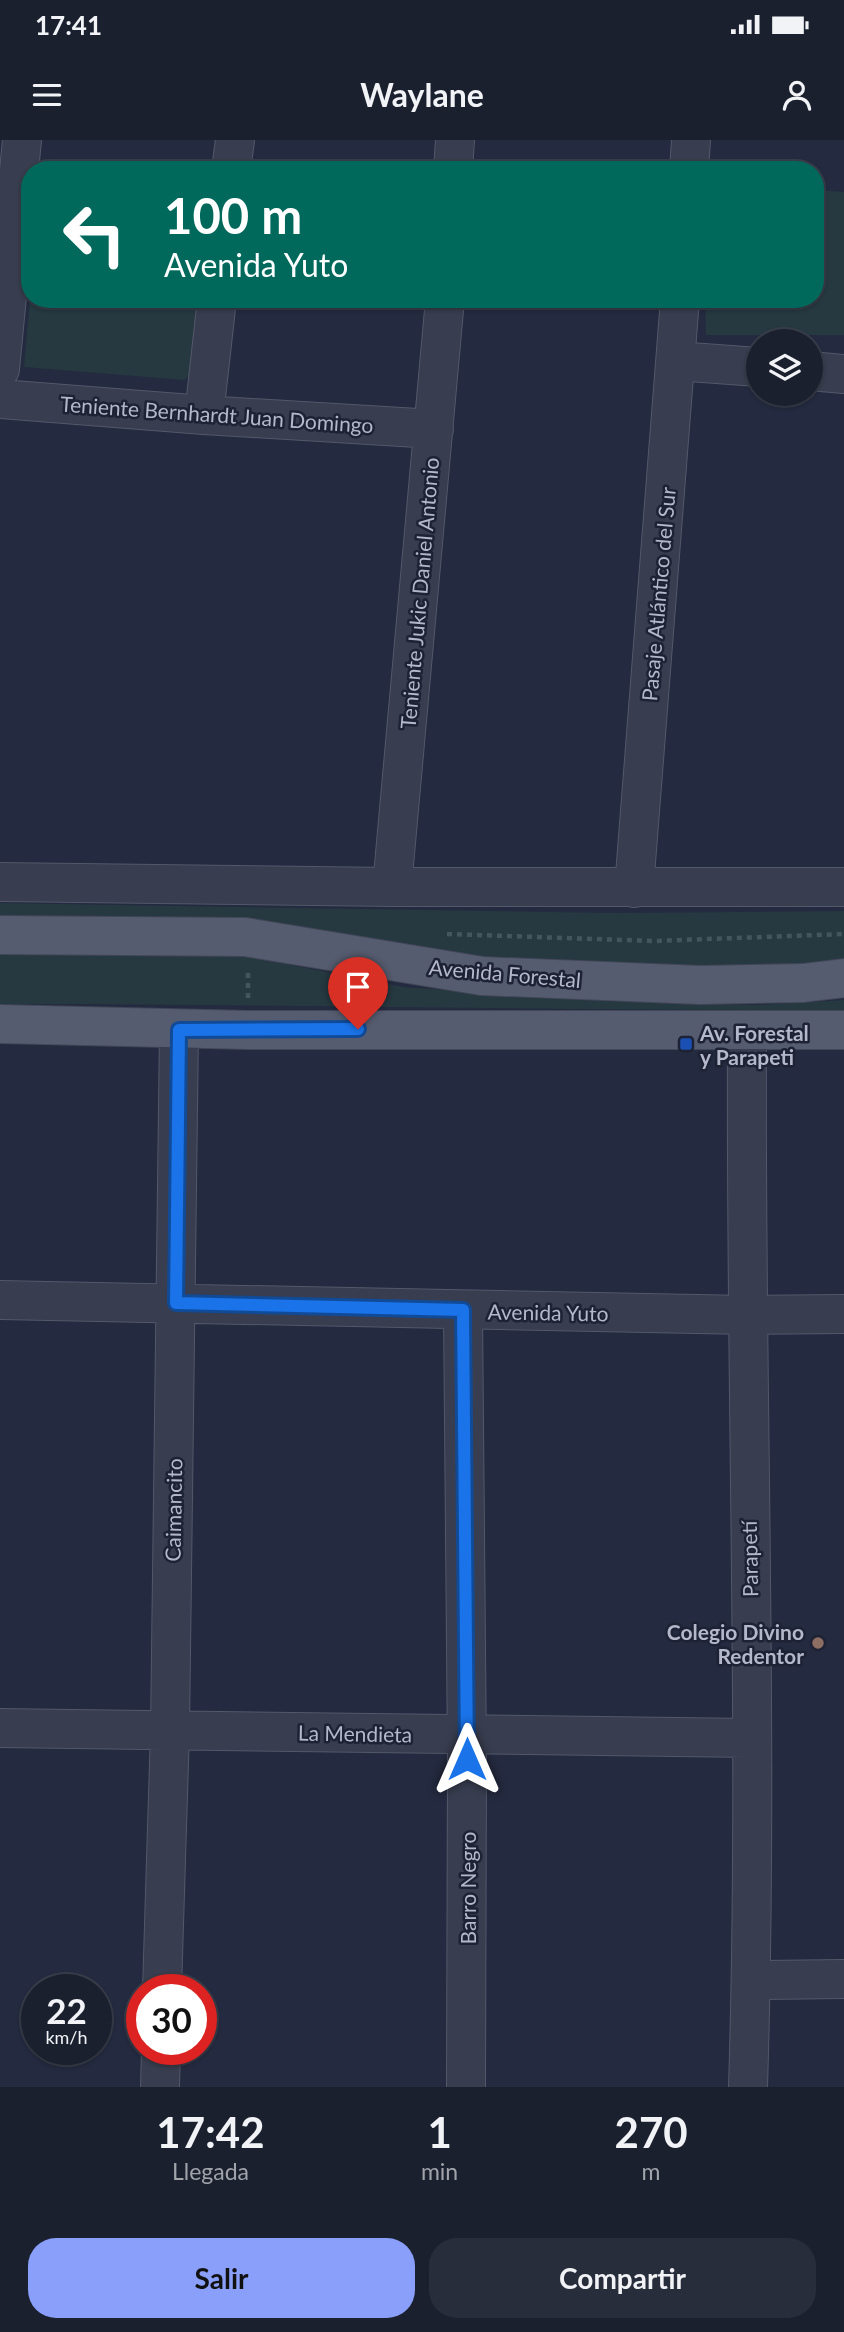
<!DOCTYPE html>
<html lang="es">
<meta charset="utf-8">
<style>
:root{--surface:#1b202f;--page:#282d3b;--text:#f1f3f6;--muted:#a0a3aa;--line:#393e4b;--accent:#899ffa}
body{margin:0;font-family:Lato,sans-serif;background:var(--page);color:var(--text);height:100vh;display:flex;flex-direction:column;font-size:26px;white-space:nowrap}
*{box-sizing:border-box;margin:0}
p{font-size:23px;color:var(--muted)}
.icon{flex:none;width:38px;height:38px;fill:none;stroke:currentColor;stroke-width:2;stroke-linecap:round;stroke-linejoin:round}
.map{position:relative;height:1947px;overflow:hidden}
.panel{display:flex;flex-direction:column;background:var(--surface);flex:1}
.panel>*{flex:none}
.banner{position:absolute;left:21px;top:21px;width:803px;height:147px;border-radius:28px;box-shadow:0 2px 5px #0004,0 0 0 2px var(--line);background:#00695c;color:#fff;overflow:hidden}
.tools{position:absolute;left:746px;top:189px;display:grid;gap:14px}
.tools a{display:grid;place-items:center;width:77px;height:77px;border-radius:50%;background:var(--surface);box-shadow:0 2px 5px #0004,0 0 0 2px var(--line);font-size:35px}
.speed{position:absolute;left:21px;top:1834px;display:flex;gap:14px;font-size:35px;font-weight:700;text-align:center}
.speed>*{display:grid;place-content:center;width:91px;height:91px;border-radius:50%;background:var(--surface);box-shadow:0 2px 5px #0004,0 0 0 2px var(--line);line-height:1}
.speed small{font-size:18px;font-weight:400}
.speed .limit{border:10px solid #d22;background:#fff;color:#111}
.pin{position:absolute;display:grid;place-items:center;width:60px;height:60px;color:#fff;margin:-72px -30px;border-radius:50% 50% 50% 0;rotate:-45deg;box-shadow:0 0 7px #0007}
.pin .icon{rotate:45deg}
.me{position:absolute;width:77px;margin:-38px;rotate:0deg;stroke-linejoin:round;filter:drop-shadow(0 0 5px #0008)}
.turn{display:flex;align-items:center;gap:24px;height:147px;padding:0 28px;font-size:32px}
.turn .icon{width:91px;height:91px;stroke-width:2.5}
.turn b{display:block;font-size:49px;line-height:60px}
.eta{display:flex;justify-content:space-evenly;align-items:center;height:119px;text-align:center}
.eta b{font-size:42px;font-weight:700;line-height:49px}
.primary-button{display:flex;gap:14px;margin-top:auto;padding:14px 28px}
.primary-button a{flex:1;height:80px;border-radius:28px;background:var(--accent);color:#111;font-size:28px;font-weight:700;line-height:80px;text-align:center}
.primary-button a+a{background:var(--page);color:var(--text)}
.status{display:flex;justify-content:space-between;align-items:center;height:49px;padding:0 35px;background:var(--surface);direction:ltr}
.status svg{height:19px;fill:currentColor}
header{display:flex;justify-content:space-between;align-items:center;height:91px;padding:0 28px;background:var(--surface);font-size:32px;font-weight:700}
.map>svg:first-child{display:block}
.green{fill:#263840}
.lines{fill:none;stroke-linecap:round;stroke-linejoin:round}
.minor-casing{stroke:#53586a;stroke-width:40}
.major-casing{stroke:#414658;stroke-width:40}
.path{stroke:#44555d;stroke-width:4.5;stroke-dasharray:5 5;stroke-linecap:butt}
.minor{stroke:#383d4f;stroke-width:38}
.major{stroke:#565c6f;stroke-width:38}
.route-casing{stroke:#114b97;stroke-width:18}
.route{stroke:#1a73e8;stroke-width:12}
.transit-dot{fill:#1a4fb4;stroke:#1d2234;stroke-width:2.5}
.education-dot{fill:#8d6e63;stroke:#1d2234;stroke-width:2.5}
.labels{text-anchor:middle;dominant-baseline:central;stroke-width:5;stroke-linejoin:round;paint-order:stroke}
.street-label{font-size:21px;fill:#b4b8ca;stroke:#1d2234}
.poi-label{font-size:21px;font-weight:bold;fill:#b4b8ca;stroke:#1d2234;text-anchor:start}
</style>
<div class="status"><b>17:41</b><svg viewBox="0 0 49 12"><path d="M0 12V9h3v3zM5 12V6h3v6zM10 12V3h3v9zM15 12V0h3v12zM26 1h20v11H26zM47 4h2v5h-2z"/></svg></div>
<header><svg class="icon" aria-label="menu" viewBox="0 0 24 24"><path d="M4 6h16M4 12h16M4 18h16"/></svg>Waylane<svg class="icon" aria-label="person" viewBox="0 0 24 24"><circle cx="12" cy="8" r="4"/><path d="M4 21q1-7 8-7t8 7"/></svg></header>
<div class="map">
<svg width="844" height="1947" viewBox="0 0 844 1947">
<rect width="100%" height="100%" fill="#242a3f"/>
<!-- green -->
<path class="green" d="M816,50L844,52V195H706L705,159H816Z
M30,159H205L198,229L184,240L24,227Z
M0,763L612,773L844,771V828L575,826L0,776Z
M0,811L235,814L404,847L606,861L756,865L844,860V870C563,871 281,864 0,864Z"/>
<g class="lines">
<defs>
<path id="minor" d="M231,30L235,0
M453,30L455,0
M689,30L691,0
M676,221L758,227
M0,229L22,0
M810,231L844,234
M0,259L204,275L434,289
M204,275L217,159
M0,742L392,747H844
M392,747L445,159
M634,748L680,159
M747,891C745,1243 759,1595 748,1947
M0,1160L747,1175L844,1174
M463,1170L467,1619L466,1947
M0,1588L751,1598
M751,1840L844,1839
M162,1850L170,1590L179,890
M160,1947L161,1909"/>
<path id="major" d="M0,795L245,797L482,836L700,845L803,843L844,838
M0,884L248,890H844"/>
</defs>
<!-- minor casing -->
<use href="#minor" class="minor-casing"/>
<!-- major casing -->
<use href="#major" class="major-casing"/>
<!-- path -->
<path class="path" d="M447,794L654,801L844,794
M248,858V832"/>
<!-- minor -->
<use href="#minor" class="minor"/>
<!-- major -->
<use href="#major" class="major"/>
</g>
<g class="lines">
<defs>
<path id="route" d="M358,889L179,890L176,1163L463,1170L467,1619"/>
</defs>
<!-- route casing -->
<use href="#route" class="route-casing"/>
<!-- route -->
<use href="#route" class="route"/>
</g>
<!-- markers -->
<rect class="transit-dot" x="679" y="897" width="14" height="14" rx="3.5"/>
<circle class="education-dot" cx="818" cy="1503" r="7"/>
<g class="labels">
<!-- street labels -->
<g class="street-label">
<text transform="translate(217 274) rotate(4)">Teniente Bernhardt Juan Domingo</text>
<text transform="translate(419 453) rotate(-85)">Teniente Jukic Daniel Antonio</text>
<text transform="translate(658 454) rotate(-85)">Pasaje Atlántico del Sur</text>
<text transform="translate(505 833) rotate(5)">Avenida Forestal</text>
<text transform="translate(548 1172) rotate(1)">Avenida Yuto</text>
<text transform="translate(173 1370) rotate(-89)">Caimancito</text>
<text transform="translate(749 1419) rotate(-91)">Parapetí</text>
<text transform="translate(355 1593) rotate(1)">La Mendieta</text>
<text transform="translate(467 1748) rotate(-90)">Barro Negro</text>
</g>
<!-- poi labels -->
<g class="poi-label">
<text x="700" y="892">Av. Forestal<tspan x="700" dy="24">y Parapeti</tspan></text>
<text x="804" y="1491" text-anchor="end">Colegio Divino<tspan x="804" dy="24">Redentor</tspan></text>
</g>
</g>
</svg>
<div class="tools">
<a><svg class="icon" aria-label="layers" viewBox="0 0 24 24"><path d="M12 4l9 5-9 5-9-5zM3 14l9 5 9-5"/></svg></a>
</div>
<div class="speed"><div>22<small>km/h</small></div><div class="limit">30</div></div>
<div class="pin" style="left:358px;top:889px;background:#d93025"><svg class="icon" aria-label="arrive" viewBox="0 0 24 24"><path d="M6 21V4h12l-3 4 3 4H6"/></svg></div>
<svg class="me" style="left:467px;top:1619px" viewBox="-20 -20 40 40"><path d="M0-17L14 15 0 8-14 15z" fill="#1a73e8" stroke="#fff" stroke-width="4"/></svg>
<div class="banner">
<div class="turn"><svg class="icon" aria-label="left" viewBox="0 0 24 24"><path d="M17 20v-9H6M10 6l-5 5 5 5"/></svg><div><b>100 m</b>Avenida Yuto</div></div>
</div>
</div>
<section class="panel">
<div class="eta">
<div><b>17:42</b><p>Llegada</p></div>
<div><b>1</b><p>min</p></div>
<div><b>270</b><p>m</p></div>
</div>
<div class="primary-button"><a>Salir</a><a>Compartir</a></div>
</section>
